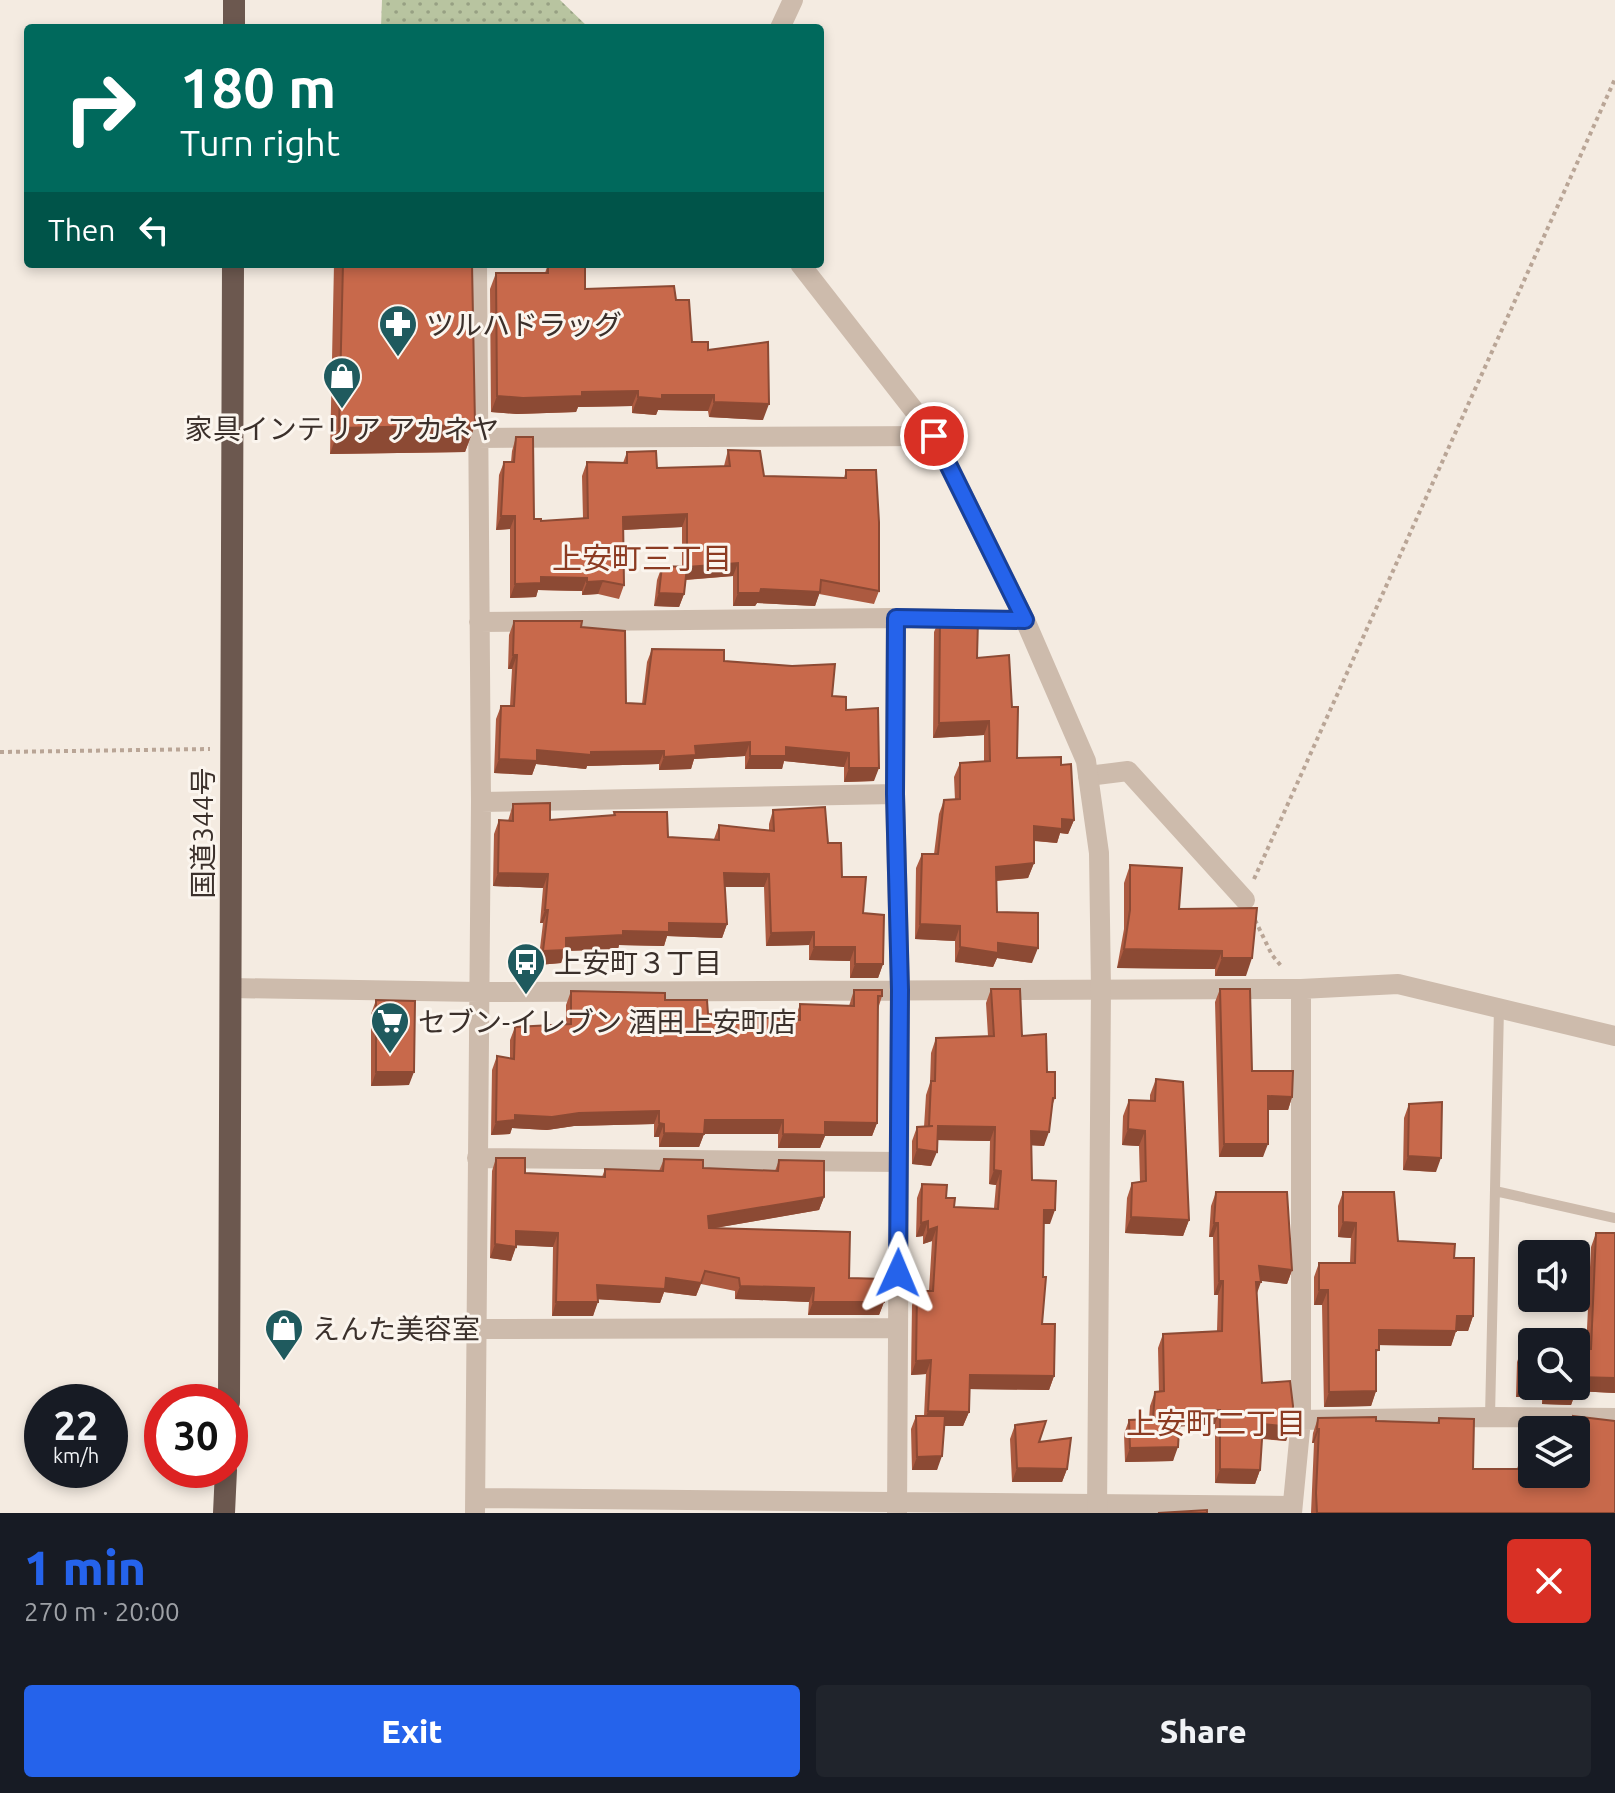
<!DOCTYPE html>
<meta charset="utf-8">
<style>
:root{--surface:#171b24;--page:#20242c;--text:#f1f3f6;--muted:#9ea1a6;--accent:#2563eb}
body{margin:0;font-family:Ubuntu,"Noto Sans JP",sans-serif;background:var(--page);color:var(--text);height:100vh;display:flex;flex-direction:column;font-size:30px;white-space:nowrap}
*{box-sizing:border-box;margin:0}
p{font-size:26px;color:var(--muted)}
.icon{flex:none;width:44px;height:44px;fill:none;stroke:currentColor;stroke-width:2;stroke-linecap:round;stroke-linejoin:round}
.map{position:relative;height:1513px;overflow:hidden}
.details{display:flex;flex-direction:column;background:var(--surface);flex:1}
.details>*{flex:none}
.hud{position:absolute;left:24px;top:24px;width:800px;height:244px;border-radius:8px;box-shadow:0 4px 12px #0003;background:#00695c;color:#fff;overflow:hidden}
.buttons{position:absolute;left:1518px;top:1240px;display:grid;gap:16px}
.buttons a{display:grid;place-items:center;width:72px;height:72px;border-radius:8px;background:var(--surface);box-shadow:0 4px 12px #0003;font-size:40px}
.speed{position:absolute;left:24px;top:1384px;display:flex;gap:16px;font-size:40px;font-weight:700;text-align:center}
.speed>*{display:grid;place-content:center;width:104px;height:104px;border-radius:50%;background:var(--surface);box-shadow:0 4px 12px #0003;line-height:1}
.speed small{font-size:20px;font-weight:400}
.speed .limit{border:12px solid #d22;background:#fff;color:#111}
.pin{position:absolute;display:grid;place-items:center;width:68px;height:68px;color:#fff;margin:-34px;border:4px solid #fff;border-radius:50%;box-shadow:0 2px 8px #0007}
.me{position:absolute;width:88px;margin:-44px;rotate:1deg;stroke-linejoin:round;filter:drop-shadow(0 0 6px #0008)}
.turn{display:flex;align-items:center;gap:28px;height:168px;padding:0 24px;font-size:36px}
.turn .icon{width:104px;height:104px;stroke-width:2.5}
.turn b{display:block;font-size:56px;line-height:68px}
.then{display:flex;align-items:center;height:76px;padding:0 24px;background:#0003;gap:16px;font-size:30px}
.round{display:grid;place-items:center;flex:none;width:84px;height:84px;border-radius:8px;background:var(--page)}
.headline{display:flex;align-items:center;justify-content:space-between;height:136px;padding:0 24px}
h1{font-size:48px;font-weight:800;line-height:60px;color:var(--accent)}
.cta{display:flex;gap:16px;margin-top:auto;padding:16px 24px}
.cta a{flex:1;height:92px;border-radius:8px;background:var(--accent);color:#fff;font-size:32px;font-weight:800;line-height:92px;text-align:center}
.cta a+a{background:var(--page);color:var(--text)}
.map>svg:first-child{display:block}
.park{fill:url(#park-dots)}
.lines{fill:none;stroke-linecap:round;stroke-linejoin:round}
.path{stroke:#b9a596;stroke-width:4;stroke-dasharray:4 4;stroke-linecap:butt}
.service{stroke:#cdbbac;stroke-width:10}
.minor{stroke:#cdbbac;stroke-width:20}
.tertiary{stroke:#cdbbac;stroke-width:20}
.trunk{stroke:#6c584f;stroke-width:22}
.wall{fill:#ac5a40}
.shaded-wall{fill:#8c4a34}
.building{fill:#c8694b;stroke:#8c4a34;stroke-width:2}
.route-casing{stroke:#184099;stroke-width:20}
.route{stroke:#2563eb;stroke-width:14}
.labels{text-anchor:middle;dominant-baseline:central;stroke-width:6;stroke-linejoin:round;paint-order:stroke}
.poi-label{font-size:28px;fill:#3b302b;stroke:#fbf5ee;text-anchor:start}
.street-label{font-size:28px;fill:#3b302b;stroke:#fbf5ee}
.neighbourhood-label{font-size:30px;fill:#8c3b22;stroke:#fbf5ee}
</style>
<div class="map">
<svg width="1615" height="1513" viewBox="0 0 1615 1513">
<defs>
<pattern id="park-dots" width="8" height="8" patternUnits="userSpaceOnUse" patternTransform="scale(2)"><rect width="8" height="8" fill="#b8c4a0"/><path d="M2 2h.1M6 6h.1" fill="none" stroke="#97a083" stroke-width="1.8" stroke-linecap="round"/></pattern>
</defs>
<rect width="100%" height="100%" fill="#f4ebe1"/>
<!-- park -->
<path class="park" d="M382,0H560L589,28H381Z"/>
<g class="lines">
<!-- path -->
<path class="path" d="M0,752L210,749
M1254,879L1615,79
M1255,920L1272,955L1282,967"/>
<!-- service -->
<path class="service" d="M1495,1191L1615,1218
M1490,1417L1499,1008"/>
<!-- minor -->
<path class="minor" d="M780,28L793,0
M476,438L934,436
M896,618L895,794L900,990L897,1513
M479,622L896,618L1025,620
M1088,776L1128,771L1245,900
M481,802L895,794
M231,988L478,992L1301,989L1398,984L1615,1036
M477,1158L899,1162
M477,1329L897,1328
M1301,1420L1490,1417L1615,1418
M476,1498L1292,1506
M475,1513L481,802L477,264
M1292,1513L1301,1420V989"/>
<!-- tertiary -->
<path class="tertiary" d="M800,264L934,436L1025,620L1086,761L1099,853L1101,989L1097,1513"/>
<!-- trunk -->
<path class="trunk" d="M234,28V0
M229,1402L233,264
M224,1513L226,1470"/>
</g>
<!-- wall -->
<path class="wall" d="M334,264H472L475,425L465,452L330,454Z
M548,264H585V289L676,300L692,342L708,350L763,420L709,417L708,411L658,410L656,415L632,413V406L578,407L576,412L517,414L491,412L490,289L496,273H545Z
M516,437L534,519L541,521L583,518L582,476L587,462L623,463L627,452L657,468L724,466L728,450L764,476L844,478L846,470L879,591L874,604L819,594L815,606L757,603L755,606H733V576L686,580L684,594L679,607L654,606L657,580L662,566L682,567V527L624,530V585L619,599L598,594L582,595V591L538,590L536,597L510,598V529L496,530L499,475L504,462H511L512,451Z
M940,618L977,658L1012,707L1017,758L1061,765L1074,820L1068,834L1060,833L1057,843L1034,841V863L1028,878L997,881V912L1032,963L997,958L993,967L955,962V941L915,939L916,868L922,854H934L939,814L944,800H955L954,777L960,763L984,761V735L933,738L934,632Z
M514,621L581,627L626,703L642,704L647,662L652,649L724,661L832,696L846,710L874,781L844,782V767L784,761L782,769H745V756L694,759L691,769L659,770V764L587,766L586,769L536,764L532,775L494,773L496,719L501,706H510L512,669H508L509,635Z
M513,804L550,820L613,816L614,812L668,837L714,839L719,825L769,831V824L773,810L828,843L842,877L863,913L883,964L878,978H850V961L809,960V945L766,946L764,887H725L727,924L722,938L667,936L664,946L619,945L618,949L565,951L561,963L538,965L543,923H540L543,888L493,886L494,834L499,820L508,821Z
M1130,865L1179,909L1246,976H1215V969L1117,968L1124,929V883Z
M991,989L1047,1072L1055,1098L1052,1106L1044,1146L1031,1145L1032,1180L1050,1224H1044L1042,1324L1054,1376L1049,1390L969,1389V1412L963,1426H945L937,1470H912L911,1429L916,1416H924L926,1374L911,1375L912,1305L917,1291H929L932,1241L923,1244V1236L916,1237L917,1198L922,1184L946,1198L954,1207L994,1208L996,1185L989,1184L990,1141L937,1140L931,1166L912,1164V1141L917,1127H924L926,1095L930,1083L931,1053L936,1038L988,1036L986,1003Z
M1220,989L1252,1071L1292,1097L1288,1110H1268L1263,1157H1219L1215,1002Z
M854,990L882,996L878,1009L877,1123L872,1136H825L820,1148H778V1134H704L699,1147H659V1137H654V1124L574,1126L547,1130L512,1128L510,1134L491,1135L492,1070L497,1056L510,1058V1040L515,1027L566,1024V1005L571,991L665,1000L708,1014L795,1019L800,1004L849,1006Z
M376,1000L409,1085L371,1086V1014Z
M1156,1079L1189,1220L1183,1236L1125,1233L1127,1198L1132,1183L1140,1182L1139,1146L1122,1145L1123,1116L1129,1100L1150,1101V1095Z
M1409,1104L1436,1172L1403,1170L1404,1118Z
M496,1158L525,1173L602,1177L605,1169L659,1171L664,1159L703,1168L775,1171L779,1160L824,1197L819,1210L714,1228L849,1278L884,1302L879,1315H808L809,1302L735,1299V1291L701,1284L696,1296L664,1292L660,1303L598,1299L593,1316H552L553,1247L516,1245L511,1261L490,1258L492,1171Z
M1216,1192L1292,1270L1287,1284L1261,1280L1256,1294L1262,1383L1291,1427L1286,1441L1262,1439L1260,1470L1255,1484L1215,1483V1424L1180,1426L1173,1461L1125,1462L1124,1434L1129,1420L1149,1419L1150,1406L1155,1392H1159L1158,1348L1163,1334L1217,1331L1218,1295H1214L1213,1237H1209L1211,1206Z
M1343,1192L1398,1241L1454,1258L1473,1316L1468,1331H1456L1451,1346L1379,1345L1376,1356V1391L1371,1406L1324,1407L1322,1305H1314V1277L1319,1263H1350L1351,1238L1338,1237V1206Z
M1596,1233H1615V1393L1576,1391L1571,1405L1542,1404V1397H1516L1517,1362L1522,1348L1532,1386H1576L1586,1349L1591,1247Z
M1526,1243L1551,1311L1519,1309L1521,1257Z
M1573,1416L1615,1513H1311L1314,1443H1312L1313,1433L1318,1418L1437,1423L1439,1418L1473,1469H1517L1523,1451L1576,1474V1430H1568Z
M1015,1425L1039,1442L1067,1469L1062,1482H1012L1010,1439Z"/>
<!-- shaded-wall -->
<path class="shaded-wall" d="M638,391L632,406L578,407L576,412L517,414L491,412L497,396Z
M662,395H714L708,411L658,410L656,415L632,413L638,397Z
M714,402L769,404L763,420L709,417Z
M475,425L465,452L330,454L339,428Z
M687,514L682,527L619,530L623,517Z
M501,516H515L510,529L496,530Z
M738,563L733,576L682,580L687,567Z
M541,577L587,578L582,591L538,590L536,597L510,598L515,584Z
M603,581L598,594L582,595L587,582Z
M761,589L820,592L815,606L757,603L755,606H733L738,593Z
M659,593L684,594L679,607L654,606Z
M513,655H517L512,669H508Z
M989,721L984,735L933,738L939,723Z
M750,742L745,756L694,759L691,769L659,770L664,757L695,746Z
M786,747L849,753L844,767L784,761L782,769H745L750,756Z
M537,750L591,752L664,751L659,764L587,766L586,769L536,764L532,775L494,773L499,759Z
M849,768H879L874,781L844,782Z
M1062,819L1074,820L1068,834L1060,833L1057,843L1028,840L1034,826Z
M1034,863L1028,878L991,881L996,867Z
M498,873L548,874L543,888L493,886Z
M724,873L769,874L764,887H719Z
M545,910H548L543,923H540Z
M669,923L727,924L722,938L667,936L664,946L619,945L618,949L565,951L561,963L538,965L543,951L566,938L623,931Z
M920,924L960,926L955,941L915,939Z
M814,932L809,945L766,946L771,933Z
M998,943L1038,948L1032,963L997,958L993,967L955,962L960,947Z
M814,947H855L850,961L809,960Z
M1124,949L1222,951L1215,969L1117,968Z
M1222,958H1252L1246,976H1215Z
M855,964H883L878,978H850Z
M376,1072H414L409,1085L371,1086Z
M1268,1096L1292,1097L1288,1110H1263Z
M659,1111L654,1124L574,1126L547,1130L512,1128L510,1134L491,1135L496,1122L515,1115Z
M705,1120H783L778,1134H700Z
M825,1122L877,1123L872,1136H825L820,1148H778L783,1134Z
M659,1123L664,1124L659,1137H654Z
M938,1126L995,1127L990,1141L933,1140Z
M1128,1129L1145,1131L1139,1146L1122,1145Z
M1031,1131L1049,1132L1044,1146L1026,1145Z
M664,1133L704,1134L699,1147H659Z
M1224,1144H1268L1263,1157H1219Z
M917,1149L937,1152L931,1166L912,1164Z
M1408,1156L1441,1158L1436,1172L1403,1170Z
M994,1170L1001,1171L996,1185L989,1184Z
M824,1197L819,1210L704,1230L708,1216Z
M1044,1210H1055L1050,1224H1039Z
M1131,1217L1189,1220L1183,1236L1125,1233Z
M928,1221L923,1236L916,1237L921,1223Z
M1343,1222L1356,1223L1351,1238L1338,1237Z
M1214,1223H1218L1213,1237H1209Z
M937,1227L932,1241L923,1244L928,1230Z
M516,1231L558,1233L553,1247L511,1245Z
M495,1244L516,1247L511,1261L490,1258Z
M1259,1266L1292,1270L1287,1284L1254,1280Z
M666,1278L701,1283L696,1296L664,1292L660,1303L593,1299L597,1285Z
M1219,1281H1223L1218,1295H1214Z
M1256,1282H1261L1256,1296Z
M740,1286L814,1288L809,1302L735,1299Z
M1319,1290H1328L1322,1305H1314Z
M1524,1296H1532V1298H1556L1551,1311L1519,1309Z
M556,1302H598L593,1316H552Z
M813,1302H884L879,1315H808Z
M1457,1316H1473L1468,1331H1451Z
M1379,1330L1456,1331L1451,1346L1373,1345Z
M931,1360L926,1374L911,1375L916,1361Z
M970,1375L1054,1376L1049,1390L964,1389Z
M1577,1377L1615,1378V1393L1576,1391L1571,1405L1542,1404L1547,1390Z
M1521,1382H1532V1386H1546L1542,1397H1516Z
M1376,1391L1371,1406L1324,1407L1329,1392Z
M1220,1410L1215,1424L1175,1427L1180,1413Z
M928,1411L969,1412L963,1426H923Z
M1263,1424L1291,1427L1286,1441L1258,1438Z
M1317,1429H1319L1314,1443H1312Z
M1178,1447L1173,1461L1125,1462L1130,1448Z
M942,1456L937,1470H912L917,1457Z
M1017,1468L1067,1469L1062,1482H1012Z
M1220,1469L1260,1470L1255,1484L1215,1483Z"/>
<!-- building -->
<path class="building" d="M343,264H472L475,425L339,428Z
M548,264H585V289L674,286L676,300H689L692,342H708V350L768,342L769,404L714,402V395H662V399L638,397V391L582,392V396L523,398L497,396L496,273H548Z
M516,437H533L534,519H541V521L588,518L587,462L627,463V452L656,451L657,468L730,466L728,450L760,451L764,476L846,478V470H876L879,522V591L821,580L820,592L761,589L760,593H738V563L687,567V514L623,517L624,585L603,581L587,582V578L541,577V583L515,584V516H501L504,462H514Z
M662,566L687,567L684,594L659,593Z
M940,618L978,620L977,658L1009,655L1012,707H1018L1017,758L1061,757V765L1071,764L1074,820L1062,819V829L1034,826V863L996,867L997,912L1038,913V948L998,943V953L960,947V926L920,924L922,854H938L944,800L960,799V763L990,761L989,721L939,723Z
M514,621H582L581,627L625,631L626,703L645,704L652,649L724,650V661L792,666L835,664L832,696L846,697V710L878,708L879,768H849V753L786,747V756H750V742L695,746L696,755L664,757V751L591,752V755L537,750V761L499,759L501,706H514L517,655H513Z
M550,803V820L615,815L614,812H667L668,837L719,840V825L774,831L773,810L825,807L828,843H841L842,877H866L863,913L884,915L883,964H855V947H814V932L771,933L769,874L724,873L727,924L669,923V932L623,931V935L566,938V950L543,951L548,910H545L548,874L498,873L499,820L513,821V804Z
M1130,865L1182,868L1179,909L1257,908L1252,958H1222V951L1124,949L1130,910Z
M991,989H1020L1022,1036L1046,1034L1047,1072H1055V1098H1053L1049,1132L1031,1131L1032,1180L1056,1181L1055,1210H1044L1043,1277H1046L1042,1324H1055L1054,1376L970,1375L969,1412L928,1411L931,1360L916,1361L917,1291H933L937,1227L928,1230V1221L921,1223L922,1184L947,1185L946,1198H955L954,1207L998,1209L1001,1171L994,1170L995,1127L938,1126L937,1152L917,1149V1127L933,1126H929L931,1081H935L936,1038L994,1036Z
M1220,989H1250L1252,1071H1293L1292,1097L1268,1096V1144H1224Z
M854,990H882V996H878L877,1123L825,1122V1135L783,1134V1120H705L704,1134L664,1133V1124L659,1123V1111L579,1113L552,1117L515,1115V1120L496,1122L497,1056L514,1059L515,1027L571,1024V991L665,993V1000H707L708,1014L800,1020V1004L854,1006Z
M376,1000L415,1001L414,1072H376Z
M1156,1079L1183,1082L1189,1220L1131,1217L1132,1183L1146,1181L1145,1131L1128,1129L1129,1100L1155,1101Z
M1442,1102L1441,1158L1408,1156L1409,1104Z
M496,1158H525V1173L605,1177V1169L663,1171L664,1159L703,1160V1168L778,1171L779,1160L824,1161V1197L708,1216L709,1228L850,1232L849,1278L884,1279V1302H813L814,1288L740,1286L739,1278L705,1271L701,1283L666,1278L665,1289L597,1285L598,1302H556L558,1233L516,1231V1247L495,1244Z
M1216,1192H1287L1292,1270L1259,1266L1261,1282H1256L1262,1383L1290,1381L1293,1406L1291,1427L1263,1424L1260,1470L1220,1469V1410L1180,1413L1178,1447L1130,1448L1129,1420L1153,1419L1155,1392L1164,1391L1163,1334L1222,1331L1223,1281H1219L1218,1223H1214Z
M1343,1192H1394L1398,1241L1455,1244L1454,1258H1474L1473,1316H1457L1456,1331L1379,1330V1350H1376V1391L1329,1392L1328,1290H1319V1263H1355L1356,1223L1343,1222Z
M1596,1233H1615V1378L1577,1377L1576,1390H1547V1386H1576V1349H1591Z
M1526,1243L1558,1244V1254H1532V1296H1524Z
M1522,1348H1532V1382H1521Z
M916,1416H945L942,1456L917,1457Z
M1573,1416L1615,1421V1513H1317L1316,1493L1319,1429H1317L1318,1418L1376,1417V1421L1439,1423V1418L1474,1419L1473,1469H1522L1523,1451H1532V1474H1576V1430H1573Z
M1046,1421L1039,1442L1071,1438L1067,1469L1017,1468L1015,1425Z
M1207,1510V1513H1158Z"/>
<g class="lines">
<defs>
<path id="route" d="M898,1273L900,990L895,794L896,618L1025,620L934,436"/>
</defs>
<!-- route casing -->
<use href="#route" class="route-casing"/>
<!-- route -->
<use href="#route" class="route"/>
</g>
<!-- icons -->
<defs>
<symbol id="pharmacy-pin" viewBox="-11 -11 22 30"><path d="M0 17L-7.5 6A9.5 9.5 0 1 1 7.5 6Z" fill="#1f5a5e" stroke="#fbf5ee"/><path d="M-2-6h4v4h4v4h-4v4h-4v-4h-4v-4h4Z" fill="#fff"/></symbol>
<symbol id="shop-pin" viewBox="-11 -11 22 30"><path d="M0 17L-7.5 6A9.5 9.5 0 1 1 7.5 6Z" fill="#1f5a5e" stroke="#fbf5ee"/><path d="M-5-2.5h2.3a2.7 3.5 0 0 1 5.4 0H5L5.5 6h-11ZM-1.5-2.5h3a1.5 2.3 0 0 0-3 0Z" fill="#fff"/></symbol>
<symbol id="bus-pin" viewBox="-11 -11 22 30"><path d="M0 17L-7.5 6A9.5 9.5 0 1 1 7.5 6Z" fill="#1f5a5e" stroke="#fbf5ee"/><path d="M-5-6H5V4H4V6H2V4H-2V6H-4V4H-5ZM-3.5-4V0h7V-4ZM-3.5 1.2v1.5H-2V1.2ZM2 1.2v1.5H3.5V1.2Z" fill="#fff"/></symbol>
<symbol id="supermarket-pin" viewBox="-11 -11 22 30"><path d="M0 17L-7.5 6A9.5 9.5 0 1 1 7.5 6Z" fill="#1f5a5e" stroke="#fbf5ee"/><path d="M-6-5.5h2.5l.6 2H6L4.5 2H-2.5L-4.4-4H-6ZM-1.5 3.2a1.3 1.3 0 1 0 .1 0ZM3 3.2a1.3 1.3 0 1 0 .1 0Z" fill="#fff"/></symbol>
</defs>
<g fill-rule="evenodd">
<use href="#pharmacy-pin" x="376" y="302" width="44" height="60"/>
<use href="#shop-pin" x="320" y="354" width="44" height="60"/>
<use href="#bus-pin" x="504" y="940" width="44" height="60"/>
<use href="#supermarket-pin" x="368" y="999" width="44" height="60"/>
<use href="#shop-pin" x="262" y="1306" width="44" height="60"/>
</g>
<g class="labels">
<!-- poi labels -->
<g class="poi-label">
<text x="426" y="324">ツルハドラッグ</text>
<text x="342" y="428" text-anchor="middle">家具インテリア アカネヤ</text>
<text x="554" y="962">上安町３丁目</text>
<text x="418" y="1021">セブン-イレブン 酒田上安町店</text>
<text x="312" y="1328">えんた美容室</text>
</g>
<!-- street labels -->
<g class="street-label">
<text transform="translate(202 833) rotate(-90)">国道344号</text>
</g>
<!-- neighbourhood labels -->
<g class="neighbourhood-label">
<text x="642" y="558">上安町三丁目</text>
<text x="1216" y="1423">上安町二丁目</text>
</g>
</g>
</svg>
<div class="buttons">
<a><svg class="icon" aria-label="sound" viewBox="0 0 24 24"><path d="M4 9h4l5-4v14l-5-4H4zM17 9q2 3 0 6"/></svg></a>
<a><svg class="icon" aria-label="search" viewBox="0 0 24 24"><circle cx="10" cy="10" r="6"/><path d="M15 15l6 6"/></svg></a>
<a><svg class="icon" aria-label="layers" viewBox="0 0 24 24"><path d="M12 4l9 5-9 5-9-5zM3 14l9 5 9-5"/></svg></a>
</div>
<div class="speed"><div>22<small>km/h</small></div><div class="limit">30</div></div>
<div class="pin" style="left:934px;top:436px;background:#d93025"><svg class="icon" aria-label="arrive" viewBox="0 0 24 24"><path d="M6 21V4h12l-3 4 3 4H6"/></svg></div>
<svg class="me" style="left:898px;top:1273px" viewBox="-20 -20 40 40"><path d="M0-17L14 15 0 8-14 15z" fill="#2563eb" stroke="#fff" stroke-width="4"/></svg>
<div class="hud">
<div class="turn"><svg class="icon" aria-label="right" viewBox="0 0 24 24"><path d="M7 20v-9h11M14 6l5 5-5 5"/></svg><div><b>180 m</b>Turn right</div></div>
<div class="then">Then<svg class="icon" aria-label="left" viewBox="0 0 24 24"><path d="M17 20v-9H6M10 6l-5 5 5 5"/></svg></div>
</div>
</div>
<section class="details">
<div class="headline"><div><h1>1 min</h1><p>270 m · 20:00</p></div><a class="round" style="background:#d93025;color:#fff"><svg class="icon" aria-label="close" viewBox="0 0 24 24"><path d="M6 6l12 12M18 6L6 18"/></svg></a></div>
<div class="cta"><a>Exit</a><a>Share</a></div>
</section>
